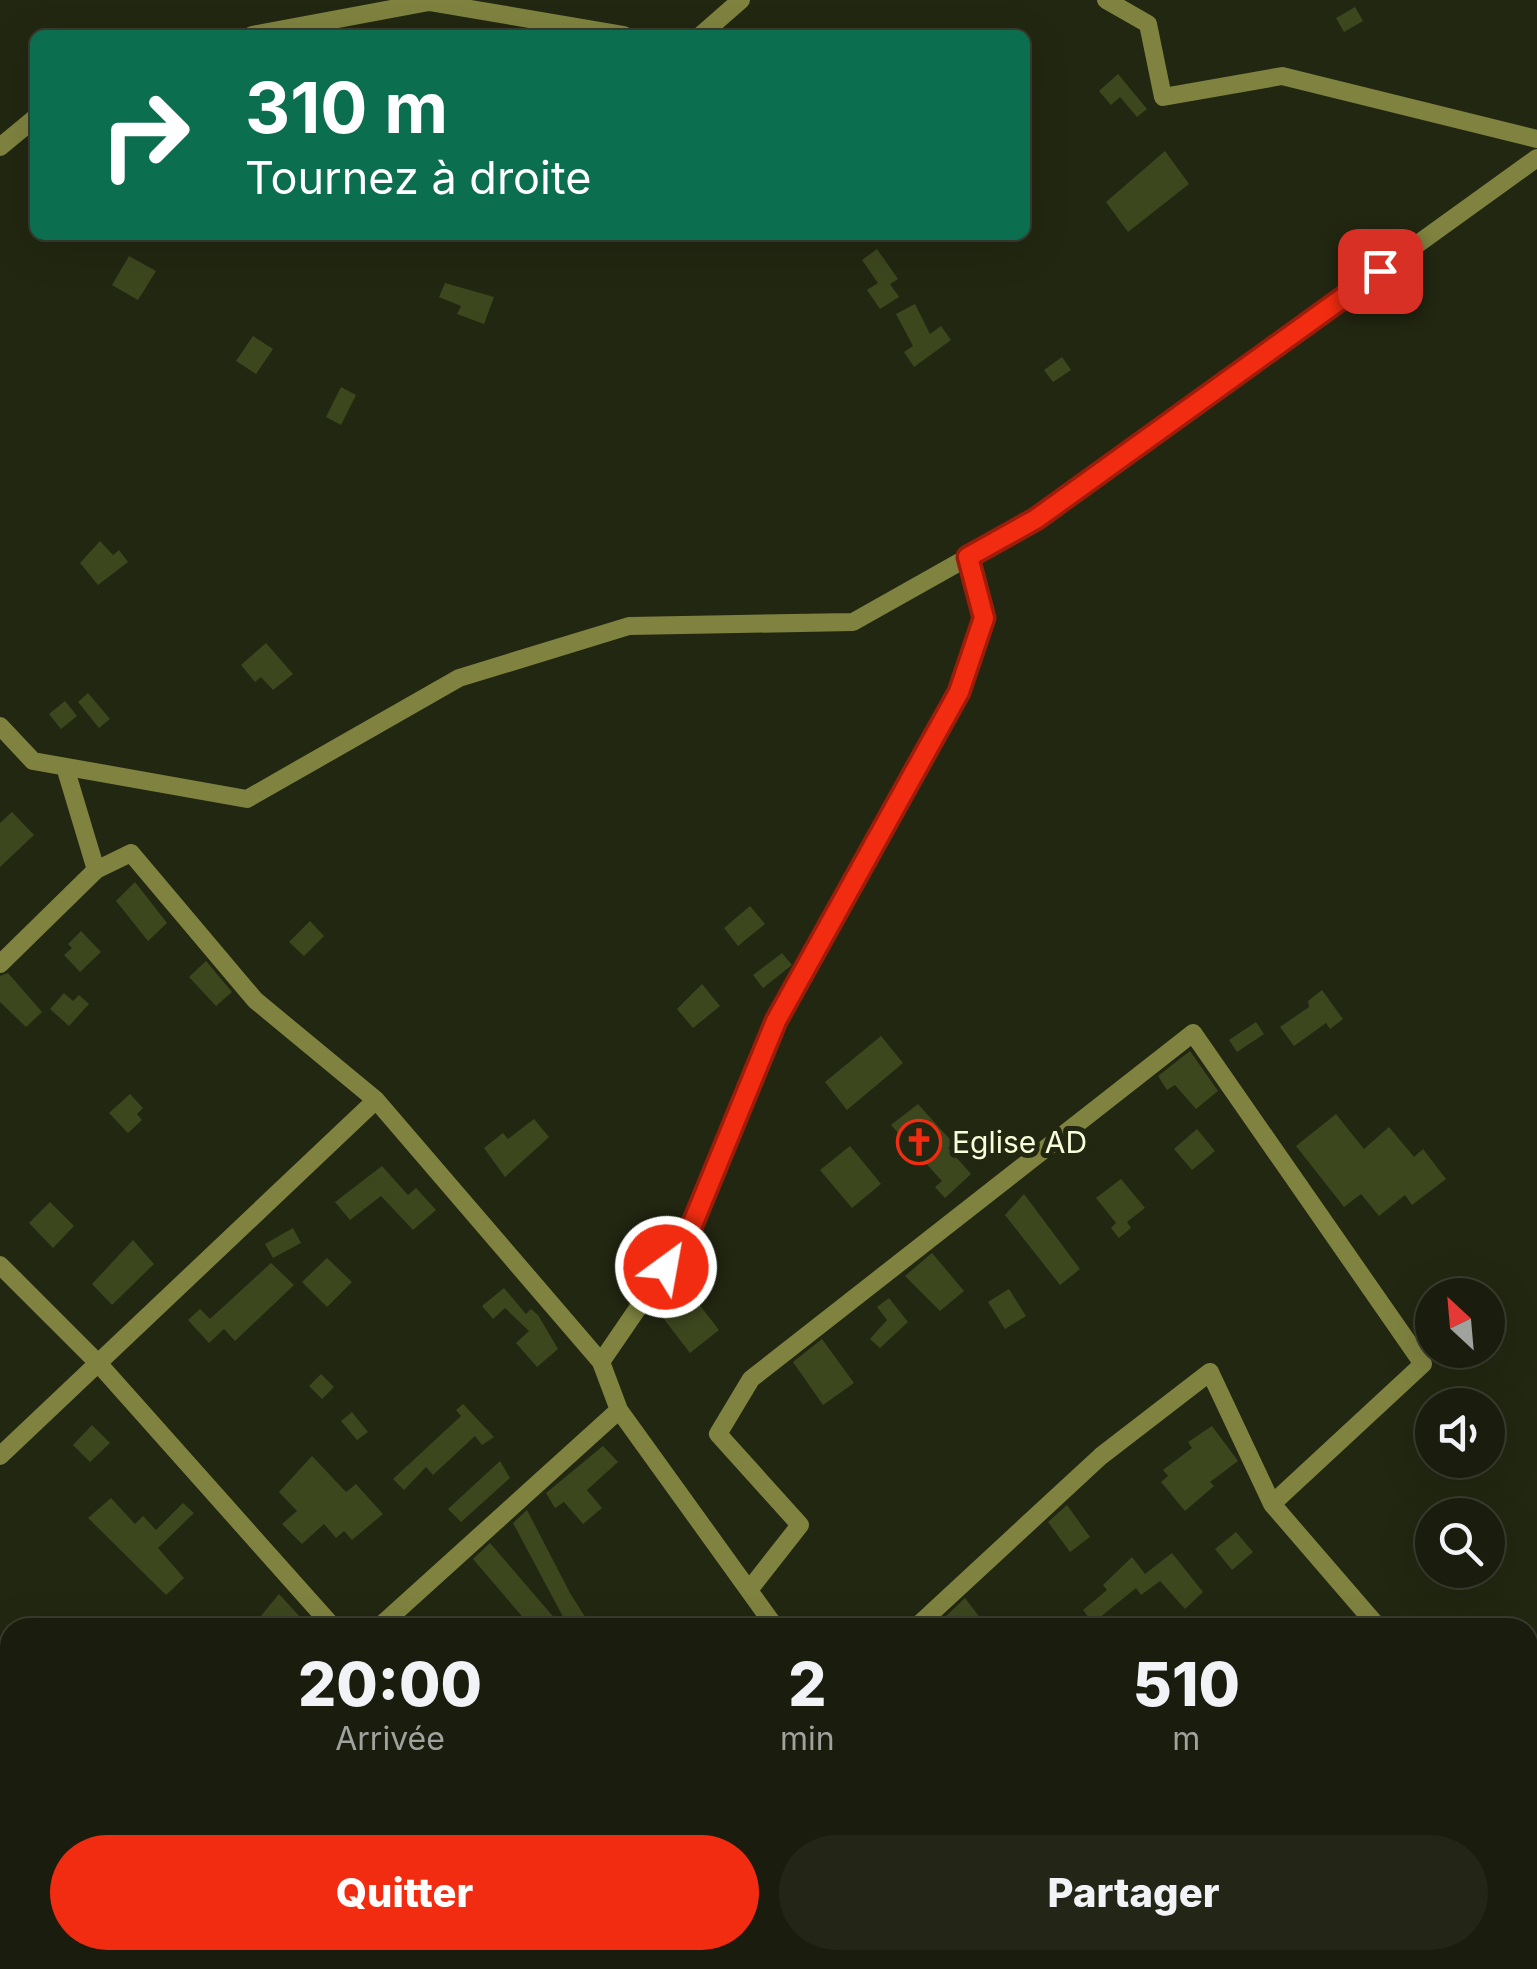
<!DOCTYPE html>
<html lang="fr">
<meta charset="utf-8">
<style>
:root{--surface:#1a1d0d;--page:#232616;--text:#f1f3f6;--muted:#9fa29d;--line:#383b2e;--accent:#f22c10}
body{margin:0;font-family:Inter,sans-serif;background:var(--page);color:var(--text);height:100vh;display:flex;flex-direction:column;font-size:38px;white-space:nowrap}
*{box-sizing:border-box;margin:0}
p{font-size:32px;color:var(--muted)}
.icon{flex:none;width:55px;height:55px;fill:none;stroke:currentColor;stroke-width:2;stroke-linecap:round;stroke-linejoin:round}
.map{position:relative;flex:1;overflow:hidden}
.details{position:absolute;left:0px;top:1618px;width:1538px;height:352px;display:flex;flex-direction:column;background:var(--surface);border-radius:30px 30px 0 0;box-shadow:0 10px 40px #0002,0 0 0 2px var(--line)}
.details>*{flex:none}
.top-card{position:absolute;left:30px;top:30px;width:1000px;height:210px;border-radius:15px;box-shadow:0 10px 40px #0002,0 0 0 2px var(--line);background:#0b6e4f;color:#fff;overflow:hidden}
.needle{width:65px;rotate:334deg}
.buttons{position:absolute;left:1415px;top:1278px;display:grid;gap:20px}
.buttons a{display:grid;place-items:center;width:90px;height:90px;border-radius:50%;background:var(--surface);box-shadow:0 10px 40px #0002,0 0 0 2px var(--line);font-size:50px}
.pin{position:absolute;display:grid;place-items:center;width:85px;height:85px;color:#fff;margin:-42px;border-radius:20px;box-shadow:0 5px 15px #0006}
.me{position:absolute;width:110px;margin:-55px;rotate:32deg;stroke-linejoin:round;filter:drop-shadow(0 0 8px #0008)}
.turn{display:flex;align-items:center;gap:35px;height:210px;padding:0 50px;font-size:45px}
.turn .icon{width:130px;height:130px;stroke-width:2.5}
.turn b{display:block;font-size:70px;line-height:85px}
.eta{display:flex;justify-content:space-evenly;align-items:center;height:170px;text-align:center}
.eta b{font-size:60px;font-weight:800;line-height:70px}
.primary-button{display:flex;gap:20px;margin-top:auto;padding:20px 50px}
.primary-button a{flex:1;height:115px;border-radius:60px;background:var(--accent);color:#fff;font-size:40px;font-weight:800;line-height:115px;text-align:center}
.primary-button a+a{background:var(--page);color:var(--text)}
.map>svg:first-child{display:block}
.building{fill:#3d471e}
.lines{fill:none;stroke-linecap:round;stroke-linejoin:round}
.minor{stroke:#7f833f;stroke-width:18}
.route-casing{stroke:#9d1d0a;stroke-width:25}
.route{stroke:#f22c10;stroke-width:18}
.labels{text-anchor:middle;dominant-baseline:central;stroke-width:10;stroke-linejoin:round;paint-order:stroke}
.poi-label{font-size:30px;fill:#f8fdd9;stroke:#222711;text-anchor:start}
</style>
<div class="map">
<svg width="1537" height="1969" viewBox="0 0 1537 1969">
<rect width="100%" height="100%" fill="#222711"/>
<!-- building -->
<path class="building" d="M1355,7L1363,21L1344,32L1336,18Z
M1118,74L1147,109L1137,117L1120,97L1111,105L1099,91Z
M1165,151L1189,184L1128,232L1106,202Z
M877,249L898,279L890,284L899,297L880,309L867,290L878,283L862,260Z
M129,256L156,271L138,300L112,285Z
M445,283L494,297L484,324L457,314L461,306L439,297Z
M915,304L930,334L941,326L951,340L914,367L904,352L913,346L896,314Z
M253,336L273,349L256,374L236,361Z
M1062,357L1071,370L1053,382L1044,370Z
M341,387L356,395L341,425L326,417Z
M100,541L113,555L119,550L128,562L98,585L80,563Z
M266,643L293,674L273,690L261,677L255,682L241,665Z
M88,693L110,719L99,728L78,702Z
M65,701L77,716L61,729L49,714Z
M12,812L34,835L0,867V823Z
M135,882L167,923L148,941L116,901Z
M750,906L765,924L738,946L724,928Z
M310,921L324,936L304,956L289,942Z
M81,931L101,952L80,972L64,955L72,948L68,944Z
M782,953L792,965L763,988L753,975Z
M206,961L232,992L216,1006L189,977Z
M8,973L42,1012L26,1027L0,1002V976Z
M702,984L720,1006L693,1028L677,1009Z
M1322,990L1343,1019L1330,1029L1326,1023L1294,1046L1280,1027L1309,1007L1308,1001Z
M64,993L73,1001L79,995L89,1004L69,1026L50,1009Z
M1256,1022L1264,1034L1237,1052L1229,1040Z
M881,1036L903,1063L847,1110L825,1082Z
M1190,1051L1218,1091L1196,1109L1175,1085L1167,1090L1158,1076Z
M130,1094L143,1108L137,1114L142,1120L128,1133L109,1113Z
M918,1104L954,1144L948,1148L971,1174L945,1198L935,1187L942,1181L891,1125Z
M1336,1114L1364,1149L1389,1127L1414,1157L1423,1149L1446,1179L1412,1205L1405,1195L1379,1216L1361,1194L1344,1207L1296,1146Z
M534,1119L549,1137L505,1177L484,1148L503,1133L508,1139Z
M1197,1129L1215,1151L1192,1170L1174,1149Z
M850,1146L881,1184L852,1208L820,1170Z
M382,1166L408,1195L416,1188L436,1210L413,1230L381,1196L350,1220L335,1202Z
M1121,1179L1145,1208L1127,1222L1131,1228L1119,1238L1111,1228L1116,1223L1096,1198Z
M1024,1194L1080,1269L1060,1285L1005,1215Z
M50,1202L74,1226L53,1248L29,1223Z
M293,1228L301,1243L273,1258L265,1244Z
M133,1240L154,1264L112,1305L92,1284Z
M932,1253L964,1291L940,1311L905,1276Z
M327,1258L352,1282L327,1307L302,1282Z
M271,1263L294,1285L235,1341L224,1329L209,1343L188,1320L200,1309L210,1319Z
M504,1288L526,1314L531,1309L538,1315L558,1349L537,1367L516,1343L529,1331L505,1308L493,1319L482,1306Z
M1009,1289L1026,1316L1005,1329L988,1302Z
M688,1290L719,1330L690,1353L660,1314Z
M889,1298L908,1322L880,1348L870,1339L887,1320L877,1307Z
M822,1339L854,1383L823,1405L793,1362Z
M321,1374L334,1387L322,1399L309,1386Z
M463,1404L494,1437L482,1445L475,1436L433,1475L426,1467L404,1490L393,1479L461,1416L456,1410Z
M352,1412L368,1432L357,1440L341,1421Z
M92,1425L110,1443L90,1462L73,1445Z
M1212,1426L1238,1461L1210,1482L1214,1486L1185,1511L1161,1482L1168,1476L1163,1470L1192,1448L1188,1442Z
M603,1446L618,1462L587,1490L602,1508L583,1524L564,1502L555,1508L546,1493Z
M312,1456L346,1492L356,1484L383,1514L352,1540L344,1531L336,1538L324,1524L302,1544L282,1524L297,1511L279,1492Z
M500,1461L510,1478L461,1522L448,1509Z
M111,1498L135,1524L143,1516L156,1530L183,1503L194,1513L158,1548L184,1578L166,1595L88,1518Z
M1067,1505L1090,1537L1070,1552L1048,1522Z
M527,1510L570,1593L592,1628H569L513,1523Z
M1236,1532L1253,1552L1232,1570L1215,1549Z
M490,1543L563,1628H532L473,1559Z
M1172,1553L1203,1592L1185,1609L1160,1581L1141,1595L1136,1588L1093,1623L1083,1610L1107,1590L1103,1585L1132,1557L1145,1574Z
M279,1594L302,1619L308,1628H251Z
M965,1598L988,1628H953L945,1617Z"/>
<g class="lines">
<!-- minor -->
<path class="minor" d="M1106,0L1148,24L1163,97L1282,76L1537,139
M252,35L429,2L624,35
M701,35L741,0
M0,147L35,118
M0,726L33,761L247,799L459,678L629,626L853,622L1036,519L1537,158
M96,870L131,853L255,1000L376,1100
M0,964L96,870L65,767
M0,1265L98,1363L334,1628
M601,1362L688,1235L775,1021L959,692L984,618L968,557
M0,1456L376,1100L601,1362L619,1410
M749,1590L800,1525L718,1434L751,1379L1193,1033L1423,1364L1272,1504L1379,1628
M378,1628L619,1410L776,1628
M915,1628L1101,1456L1210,1372L1272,1504
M1227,1960L1236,1969
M1253,1960L1254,1969
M12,1969L21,1960
M463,1969L473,1960"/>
</g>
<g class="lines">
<defs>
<path id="route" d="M666,1267L688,1235L776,1021L959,692L984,618L968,557L1036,519L1380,271"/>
</defs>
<!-- route casing -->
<use href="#route" class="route-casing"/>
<!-- route -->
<use href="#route" class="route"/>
</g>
<!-- icons -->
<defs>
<symbol id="church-ring" viewBox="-11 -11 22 22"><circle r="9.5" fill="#222711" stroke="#f22c10" stroke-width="1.5"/><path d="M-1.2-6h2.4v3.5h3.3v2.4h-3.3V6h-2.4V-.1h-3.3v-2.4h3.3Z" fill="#f22c10"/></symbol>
</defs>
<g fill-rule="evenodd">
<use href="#church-ring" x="894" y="1117" width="50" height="50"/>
</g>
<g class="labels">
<!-- poi labels -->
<g class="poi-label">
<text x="952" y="1142">Eglise AD</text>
</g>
</g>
</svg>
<div class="buttons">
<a><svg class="needle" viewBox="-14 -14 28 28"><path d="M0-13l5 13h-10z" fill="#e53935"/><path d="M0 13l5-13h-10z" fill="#9fa29d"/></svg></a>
<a><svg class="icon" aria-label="sound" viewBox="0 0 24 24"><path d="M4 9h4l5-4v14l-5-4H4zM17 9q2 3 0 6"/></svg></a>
<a><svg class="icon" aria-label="search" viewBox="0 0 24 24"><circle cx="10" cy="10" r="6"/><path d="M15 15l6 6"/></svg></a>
</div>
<div class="pin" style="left:1380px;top:271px;background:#d93025"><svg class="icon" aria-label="arrive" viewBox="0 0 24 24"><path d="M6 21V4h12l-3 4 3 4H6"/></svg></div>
<svg class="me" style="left:666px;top:1267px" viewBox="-20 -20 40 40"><circle r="17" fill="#f22c10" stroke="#fff" stroke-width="3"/><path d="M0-11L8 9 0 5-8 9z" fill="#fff"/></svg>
<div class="top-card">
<div class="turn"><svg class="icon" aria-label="right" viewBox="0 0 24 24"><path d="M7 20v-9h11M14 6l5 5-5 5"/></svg><div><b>310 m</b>Tournez à droite</div></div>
</div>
<section class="details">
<div class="eta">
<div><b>20:00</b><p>Arrivée</p></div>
<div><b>2</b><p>min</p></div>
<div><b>510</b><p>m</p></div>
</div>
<div class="primary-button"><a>Quitter</a><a>Partager</a></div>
</section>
</div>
